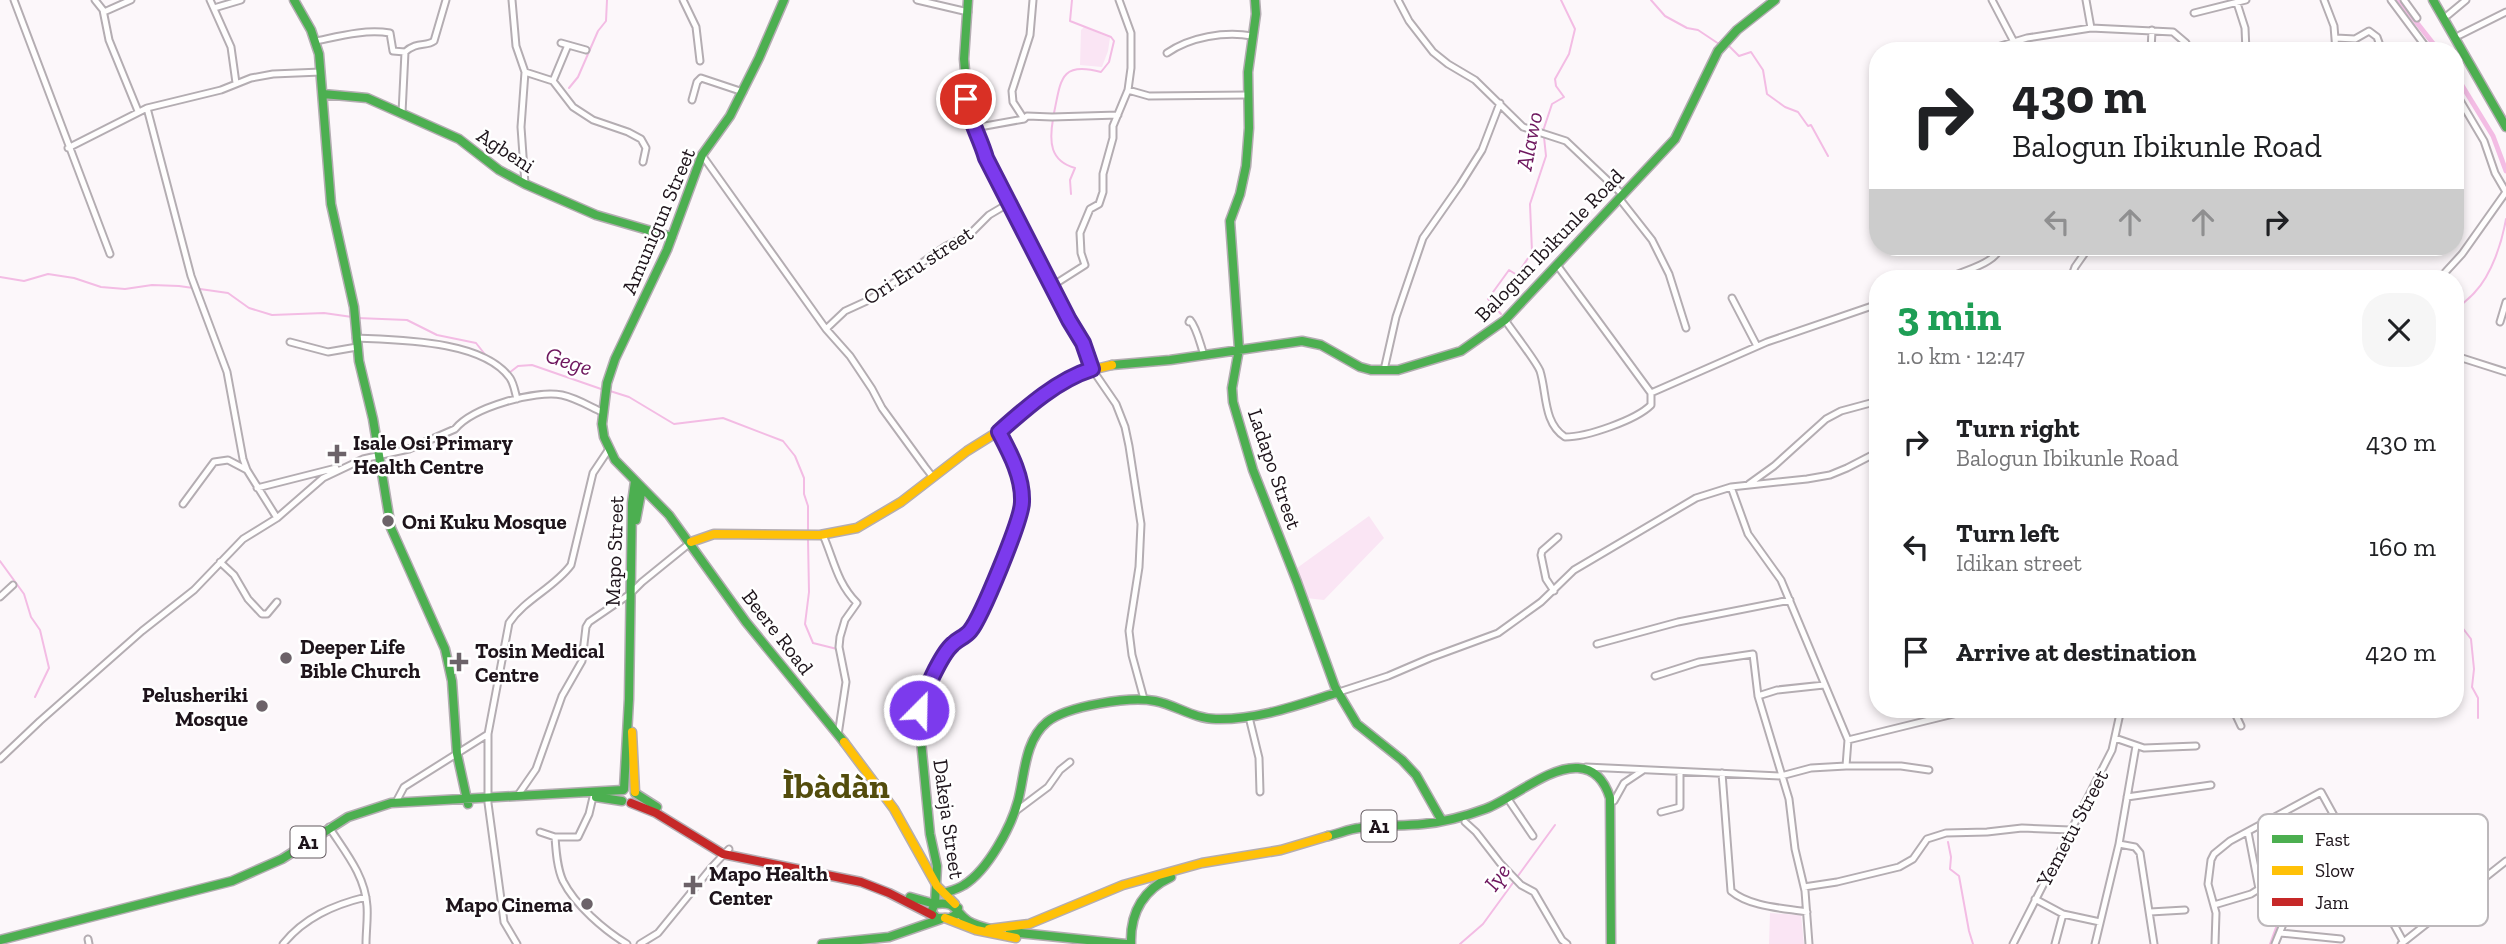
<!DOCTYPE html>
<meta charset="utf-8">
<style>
:root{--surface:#fff;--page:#f6f6f6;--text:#202124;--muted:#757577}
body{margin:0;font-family:"Zilla Slab",serif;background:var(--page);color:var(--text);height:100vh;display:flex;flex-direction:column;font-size:26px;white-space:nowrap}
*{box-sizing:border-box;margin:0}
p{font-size:23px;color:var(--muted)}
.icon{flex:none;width:38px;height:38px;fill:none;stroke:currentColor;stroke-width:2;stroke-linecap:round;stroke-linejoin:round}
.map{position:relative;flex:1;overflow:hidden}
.side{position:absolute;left:1869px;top:270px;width:595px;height:448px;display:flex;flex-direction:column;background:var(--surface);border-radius:28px;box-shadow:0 4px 10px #0003}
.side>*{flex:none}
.guide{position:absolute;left:1869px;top:42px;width:595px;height:214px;border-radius:28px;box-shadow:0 4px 10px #0003;background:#fff;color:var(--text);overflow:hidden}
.pin{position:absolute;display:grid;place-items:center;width:60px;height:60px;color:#fff;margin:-30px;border:4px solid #fff;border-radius:50%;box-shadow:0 2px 7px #0007}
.me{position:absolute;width:77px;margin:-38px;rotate:23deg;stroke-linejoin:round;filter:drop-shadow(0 0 5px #0008)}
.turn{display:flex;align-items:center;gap:24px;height:147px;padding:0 28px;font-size:32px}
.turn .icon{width:91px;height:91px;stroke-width:2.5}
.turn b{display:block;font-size:49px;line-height:60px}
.lanes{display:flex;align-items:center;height:66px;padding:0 28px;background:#0003;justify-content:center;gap:35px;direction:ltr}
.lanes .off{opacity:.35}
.round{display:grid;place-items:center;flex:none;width:74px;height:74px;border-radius:28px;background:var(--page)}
.summary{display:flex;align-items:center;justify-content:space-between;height:119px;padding:0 28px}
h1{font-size:42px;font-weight:700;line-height:52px;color:#1e9e55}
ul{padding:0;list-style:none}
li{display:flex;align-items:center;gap:21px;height:105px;padding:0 28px}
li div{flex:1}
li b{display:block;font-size:26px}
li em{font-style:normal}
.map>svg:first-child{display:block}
.green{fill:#fae5f4}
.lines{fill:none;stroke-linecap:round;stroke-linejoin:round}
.stream{stroke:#f3bce4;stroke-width:2}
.canal{stroke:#f3bce4;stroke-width:5}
.street-casing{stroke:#b4adb2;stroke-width:9}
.fast-casing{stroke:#b4adb2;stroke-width:11}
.slow-casing{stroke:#b4adb2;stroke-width:11}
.jam-casing{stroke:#b4adb2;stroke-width:11}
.street{stroke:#fffefe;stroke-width:5}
.fast{stroke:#4caf50;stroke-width:8}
.slow{stroke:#ffc107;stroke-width:8}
.jam{stroke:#c62828;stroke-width:8}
.route-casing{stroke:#51269a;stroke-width:18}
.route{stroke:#7c3aed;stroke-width:12}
.poi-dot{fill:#6c6369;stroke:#fff;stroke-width:2.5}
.labels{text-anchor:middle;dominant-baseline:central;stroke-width:5;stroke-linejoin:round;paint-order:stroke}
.shield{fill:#fff;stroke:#625a5f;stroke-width:2}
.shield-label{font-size:19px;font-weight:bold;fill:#1e141b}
.street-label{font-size:21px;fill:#1e141b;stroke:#fff}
.poi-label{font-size:21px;font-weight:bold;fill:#1e141b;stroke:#fff;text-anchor:start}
.water-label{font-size:23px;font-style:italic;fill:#6e175e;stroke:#fff}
.town-label{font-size:35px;font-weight:bold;fill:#534d0d;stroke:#fff}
.key{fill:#fff;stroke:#bcb8bb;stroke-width:2}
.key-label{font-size:19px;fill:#1e141b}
</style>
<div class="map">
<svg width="2506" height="944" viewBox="0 0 2506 944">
<rect width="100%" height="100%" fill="#fcf7fa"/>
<!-- green -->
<path class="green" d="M1084,27L1110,38L1108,51L1102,67L1080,65L1081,30Z
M1369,516L1384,538L1324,600L1306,598L1297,568Z
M1770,913L1801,915L1804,944H1769Z"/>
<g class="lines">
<!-- stream -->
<path class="stream" d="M1651,0L1665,16L1687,28L1698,30L1719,44
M1728,45L1739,56L1751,52L1763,70L1767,94L1785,107L1798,112L1808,126L1811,125L1828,156
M569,88L578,77L598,31L606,21L607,0
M1054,113C1061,80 1060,61 1101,72L1109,62L1114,41L1111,37L1070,21L1072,0
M1053,119C1049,142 1050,161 1075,168L1070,180L1071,194
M1543,131L1552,104L1564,97L1556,86L1555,79L1569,54L1575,29L1561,0
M0,277L24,281L48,274L74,278L101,287L125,289L152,285L179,286L228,293L249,308L272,315L324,313L352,317
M2455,312C2461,304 2469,299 2475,292C2492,274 2502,242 2506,219
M1501,314L1488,299L1509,270L1517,275L1532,252L1530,204L1546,156L1544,137
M357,318L407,320L437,335L476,343L487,357
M509,373L518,366L532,365L604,390
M610,391L629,397L674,424L723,418L783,441L795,456L804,478V494L808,506V533
M808,539L809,592L805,624L813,643L837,649
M0,561L24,594L31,617L40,630L49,668L35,697
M2455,618L2471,639L2474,669L2472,687L2478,698V718
M1948,842L1951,857L1950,869L1959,876L1969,931L1973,944
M1460,944L1483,924L1555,825
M2270,944L2286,900L2337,841"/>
<!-- canal -->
<path class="canal" d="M2399,0L2439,51
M2455,74L2493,136L2506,171"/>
<defs>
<path id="street" d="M14,0L110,254
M95,0L103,10L109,40L138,111
M210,0L231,47L236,83
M512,0L516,46L525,72L521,127L525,184
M683,0L696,27L700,61
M917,0L968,12
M1398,0L1409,21L1433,52L1448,64L1475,80L1523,127L1566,141L1623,195
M1992,0L2014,42
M2086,0L2091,28
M2324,0L2334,26L2336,51
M2391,0L2429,51
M2404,0L2417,18
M2237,3L2245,28L2246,51
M214,8L241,0
M104,12L131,0
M2194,13L2246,0
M2448,15L2466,0
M2460,35L2506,12
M2336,38L2355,39L2369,31L2377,37L2382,51
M316,41C340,36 365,29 390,33L393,51L405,52C417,41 426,47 434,41L446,0
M561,43L586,50
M1984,51L2027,38L2091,28L2173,32L2186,43L2190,51
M2151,51L2152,30
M1167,53C1190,37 1225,31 1252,36
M525,72L553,81L573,107L593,120L628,132L641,139L646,148L643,162
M553,81L568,45
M1128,90L1149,96L1248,95
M692,100L697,82L701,78L743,92
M147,108L191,276L227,372L243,459L247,470L277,518
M402,113L405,52
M1024,119L1013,102L1012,91L1030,35L1033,0
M974,128L1024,119L1027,116L1052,117L1118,115
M68,148L147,108L221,90L251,78L273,74L321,72
M702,155L826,329L850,356L872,389L882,408L925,467L932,476L936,475
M1619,198L1652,240L1669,274L1686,328
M1947,278C1961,272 1997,263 2000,247
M2071,278L2075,267L2089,247
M2440,278L2462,254L2506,192L2495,173L2484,141L2455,92
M1052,286L1085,265L1081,253L1080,233L1090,209L1099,204L1103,192V174L1113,138V126L1128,90L1131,68V33L1119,0
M1732,298L1757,346
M1505,320C1513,332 1536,361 1540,371C1547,393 1543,423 1565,437C1587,437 1636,420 1651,405V393L1557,265
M1189,322L1190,320C1197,328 1200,344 1204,355
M2500,322L2506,302
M826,329L845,311L869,300L946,246L969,235L989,215L1011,202
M356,338C399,340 483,340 510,378C514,384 515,392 517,399
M290,342L328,352L357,347
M2462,358L2506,372
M1092,369L1116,404L1125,427L1129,446L1141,524L1139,567L1129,631L1132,655L1144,699
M1384,370L1396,317L1423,238L1460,185L1482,150L1500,103
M1651,393L1767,342L1878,304
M1749,484L1774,466L1826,419L1841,411L1878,401
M257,488L336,468
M183,504L214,462L228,460L247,470
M823,535C834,560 837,583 857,603L845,620L840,637L839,647L846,682L838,735
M220,562L234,575L248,599L262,614H267L277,602
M1554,591L1546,579L1541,555L1542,551L1558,537
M0,597L13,585
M1597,644L1678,622L1790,600
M1655,676L1699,662L1753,654L1758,696L1789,799L1795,849L1805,891L1809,944
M1336,693L1388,676L1430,658L1498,633L1541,602L1574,570L1696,498L1731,487L1807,479L1830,475L1847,468L1878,452
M1758,696L1777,690L1824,685
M2233,709L2241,726
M1249,717L1259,758L1260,792
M2115,738L2144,748L2196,746
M1848,740L1974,709
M2136,746L2119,844L2135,847L2140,853L2154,944
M0,759L40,721L142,631L194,590L243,539L277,518L323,478L363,459L409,449L455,429C473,407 535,390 562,395C576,398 589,406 602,412
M1846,766H1901L1929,770
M1586,767L1781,776L1811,768L1846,766L1848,740L1781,580L1748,534L1731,487
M1722,773L1731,891C1750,907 1783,908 1807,912
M518,795L536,769L562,696L582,661L586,627L589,622L630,594L642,582L690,543
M2127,797L2211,785
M1614,801L1624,783L1642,771
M396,802L404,787L488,734
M1510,802L1533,836
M1016,811L1048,787L1060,770L1070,762
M1661,812L1680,807V772
M1465,822L1476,832L1500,863L1521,885L1534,892L1562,940L1567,944
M329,827C345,852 365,875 367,906C368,918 366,931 366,944
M540,832L555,837H578L589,814L593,797
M555,837C556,851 557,868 563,881C575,905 604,930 627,944
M1804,887L1837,882L1899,867L1913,859L1927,839L1946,833L1987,832L2022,828L2070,830
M2035,899L2063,914L2100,922
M2214,905L2251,894L2259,889L2248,832
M2150,912L2185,910
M2280,933L2341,939
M88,939L89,944
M283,944C304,918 333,905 366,897
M517,944L504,922L503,914L488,803V734L509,623C525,599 554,588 571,565L593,473L609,449
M640,944L658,933L711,868L729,849
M2013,944L2112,750L2121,709
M2055,944L2063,914
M2095,944L2119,844
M2215,944L2216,913L2208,884L2211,860L2214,854L2230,841L2321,792L2403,941
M2275,944L2296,892
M2401,944L2506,861"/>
<path id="fast" d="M294,0L311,30L319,54L331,204L354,307L359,361L373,419L391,528L445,649L452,681L457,754L468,804
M784,0L759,58L730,116L702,155L667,250L615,359L607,383L602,424L604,437L615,460L669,515L746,622L844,742
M968,0L964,59L969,117L986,158L1085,349L1092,369
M1255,0L1256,14L1248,72L1249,128L1246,166L1240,194L1230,221L1239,349L1232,388L1233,402L1253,470L1297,582L1335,687L1357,724L1402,760L1416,775L1442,821
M2433,0L2506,127
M323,94L367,98L459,139L499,170L525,184L596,215L672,237
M1112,365L1170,360L1302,341L1321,345L1360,367L1371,370H1398L1461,351L1505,320L1675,139L1718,51L1737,30L1775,0
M636,520L642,488
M624,789L629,699L632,503L635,481
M635,793L657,807
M596,797L622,801
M1328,836C1338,834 1349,829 1359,828C1380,825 1402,826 1423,824C1444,822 1466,816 1485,809C1512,799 1549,766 1578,768C1596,769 1605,782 1610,798L1611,944
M944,893C950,891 958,889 964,885C988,870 1011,827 1018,801C1025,775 1024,741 1047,722C1067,706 1130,696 1155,701C1176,705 1194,719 1216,719C1257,720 1298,705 1336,693
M910,897L935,904
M935,904L937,866L930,834L918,710L926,688L948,650L972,629L1021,513V488L1017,470L999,431
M958,908L957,914L950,918H937L931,912L935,904C957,901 953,910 968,921C976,926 986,928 995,930
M1010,932L1126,944
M0,940L232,881L282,859L348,817L391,803L623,790
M822,944L889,937L941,919
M1131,944C1130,913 1143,890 1171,877"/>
<path id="slow" d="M691,542L714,534L820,535L857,528L901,502L967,451L999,431L1028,406L1083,372L1112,365
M632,732L635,792
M844,742L894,809L937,886L955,904
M945,918L976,930L1016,938
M989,929L1029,924L1123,885L1202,863L1281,850L1328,836"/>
<path id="jam" d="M631,803L656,813L723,854L861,882L889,893L932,915"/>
</defs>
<!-- street casing -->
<use href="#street" class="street-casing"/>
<!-- fast casing -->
<use href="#fast" class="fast-casing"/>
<!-- slow casing -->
<use href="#slow" class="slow-casing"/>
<!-- jam casing -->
<use href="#jam" class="jam-casing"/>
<!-- street -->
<use href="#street" class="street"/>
<!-- fast -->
<use href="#fast" class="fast"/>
<!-- slow -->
<use href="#slow" class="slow"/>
<!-- jam -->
<use href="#jam" class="jam"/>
</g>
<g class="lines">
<defs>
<path id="route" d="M919,710C923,695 941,654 953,644C958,639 965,637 970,631C981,618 1022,519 1022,502C1023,477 1010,453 999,432C1026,408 1057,380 1092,369L1083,343L1069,320L986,158C980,137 969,120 966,99"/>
</defs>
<!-- route casing -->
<use href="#route" class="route-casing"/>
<!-- route -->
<use href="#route" class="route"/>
</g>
<!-- markers -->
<g class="poi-dot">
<path d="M333.5 443.5h7v7h7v7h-7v7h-7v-7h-7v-7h7z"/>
<circle cx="388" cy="521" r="7"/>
<circle cx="286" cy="658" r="7"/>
<path d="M455.5 651.5h7v7h7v7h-7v7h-7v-7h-7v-7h7z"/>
<circle cx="262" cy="706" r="7"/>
<path d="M689.5 874.5h7v7h7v7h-7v7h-7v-7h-7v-7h7z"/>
<circle cx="587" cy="904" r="7"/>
</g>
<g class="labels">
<!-- shield labels -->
<g class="shield">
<rect x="1361.5" y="810.5" width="35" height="31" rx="5"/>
<rect x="290.5" y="826.5" width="35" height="31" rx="5"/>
</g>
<g class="shield-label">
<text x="1379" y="826">A1</text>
<text x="308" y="842">A1</text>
</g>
<!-- street labels -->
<g class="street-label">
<text transform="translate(506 150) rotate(33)">Agbeni</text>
<text transform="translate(658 221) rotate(-67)">Amunigun Street</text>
<text transform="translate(1549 245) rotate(-46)">Balogun Ibikunle Road</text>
<text transform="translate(918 265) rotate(-33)">Ori Eru street</text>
<text transform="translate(1275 469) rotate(71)">Ladapo Street</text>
<text transform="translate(614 551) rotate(-88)">Mapo Street</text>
<text transform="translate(778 632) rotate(52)">Beere Road</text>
<text transform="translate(949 819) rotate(82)">Dakeja Street</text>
<text transform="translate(2072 828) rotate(-62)">Yemetu Street</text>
</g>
<!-- poi labels -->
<g class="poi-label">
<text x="353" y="442">Isale Osi Primary<tspan x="353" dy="24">Health Centre</tspan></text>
<text x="402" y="521">Oni Kuku Mosque</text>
<text x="300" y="646">Deeper Life<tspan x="300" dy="24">Bible Church</tspan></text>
<text x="475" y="650">Tosin Medical<tspan x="475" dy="24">Centre</tspan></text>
<text x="248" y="694" text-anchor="end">Pelusheriki<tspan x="248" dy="24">Mosque</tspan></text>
<text x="709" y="873">Mapo Health<tspan x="709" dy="24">Center</tspan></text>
<text x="573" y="904" text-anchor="end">Mapo Cinema</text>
</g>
<!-- water labels -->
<g class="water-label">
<text transform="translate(1529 141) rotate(-79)">Alawo</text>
<text transform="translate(569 361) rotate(18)">Gege</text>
<text transform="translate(1497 877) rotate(-54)">Iye</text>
</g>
<!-- town labels -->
<g class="town-label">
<text x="836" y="786">Ìbàdàn</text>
</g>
</g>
<!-- legend -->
<rect x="2258" y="814" width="230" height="112" rx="10" class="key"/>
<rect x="2272" y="835" width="31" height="8" fill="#4caf50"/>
<rect x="2272" y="866" width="31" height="9" fill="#ffc107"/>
<rect x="2272" y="898" width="31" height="8" fill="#c62828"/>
<g class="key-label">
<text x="2315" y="846">Fast</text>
<text x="2315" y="877">Slow</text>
<text x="2315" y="909">Jam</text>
</g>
</svg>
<div class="pin" style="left:966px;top:99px;background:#d93025"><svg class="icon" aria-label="arrive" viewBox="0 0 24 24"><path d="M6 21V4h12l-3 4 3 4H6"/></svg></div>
<svg class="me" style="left:919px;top:710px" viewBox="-20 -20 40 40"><circle r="17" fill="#7c3aed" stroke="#fff" stroke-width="3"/><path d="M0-11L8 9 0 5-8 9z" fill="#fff"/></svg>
<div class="guide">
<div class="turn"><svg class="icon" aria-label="right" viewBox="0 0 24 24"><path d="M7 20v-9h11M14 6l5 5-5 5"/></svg><div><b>430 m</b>Balogun Ibikunle Road</div></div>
<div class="lanes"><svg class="icon off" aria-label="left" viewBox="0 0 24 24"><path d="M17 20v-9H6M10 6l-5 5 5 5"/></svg><svg class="icon off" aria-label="ahead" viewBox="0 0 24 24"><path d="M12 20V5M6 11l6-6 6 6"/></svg><svg class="icon off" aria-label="ahead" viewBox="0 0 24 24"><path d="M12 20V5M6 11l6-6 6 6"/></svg><svg class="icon" aria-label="right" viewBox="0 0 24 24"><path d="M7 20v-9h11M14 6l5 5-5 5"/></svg></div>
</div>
<section class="side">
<div class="summary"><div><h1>3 min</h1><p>1.0 km · 12:47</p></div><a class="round"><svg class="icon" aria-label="close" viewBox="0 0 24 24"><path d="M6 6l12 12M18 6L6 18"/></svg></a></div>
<ul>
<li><svg class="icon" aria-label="right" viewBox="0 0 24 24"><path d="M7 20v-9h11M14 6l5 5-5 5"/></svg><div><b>Turn right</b><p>Balogun Ibikunle Road</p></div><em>430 m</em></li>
<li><svg class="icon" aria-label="left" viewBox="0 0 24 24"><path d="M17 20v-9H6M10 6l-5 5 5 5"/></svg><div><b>Turn left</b><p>Idikan street</p></div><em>160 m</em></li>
<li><svg class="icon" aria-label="arrive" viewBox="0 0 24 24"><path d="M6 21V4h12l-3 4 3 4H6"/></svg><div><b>Arrive at destination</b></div><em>420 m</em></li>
</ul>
</section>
</div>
